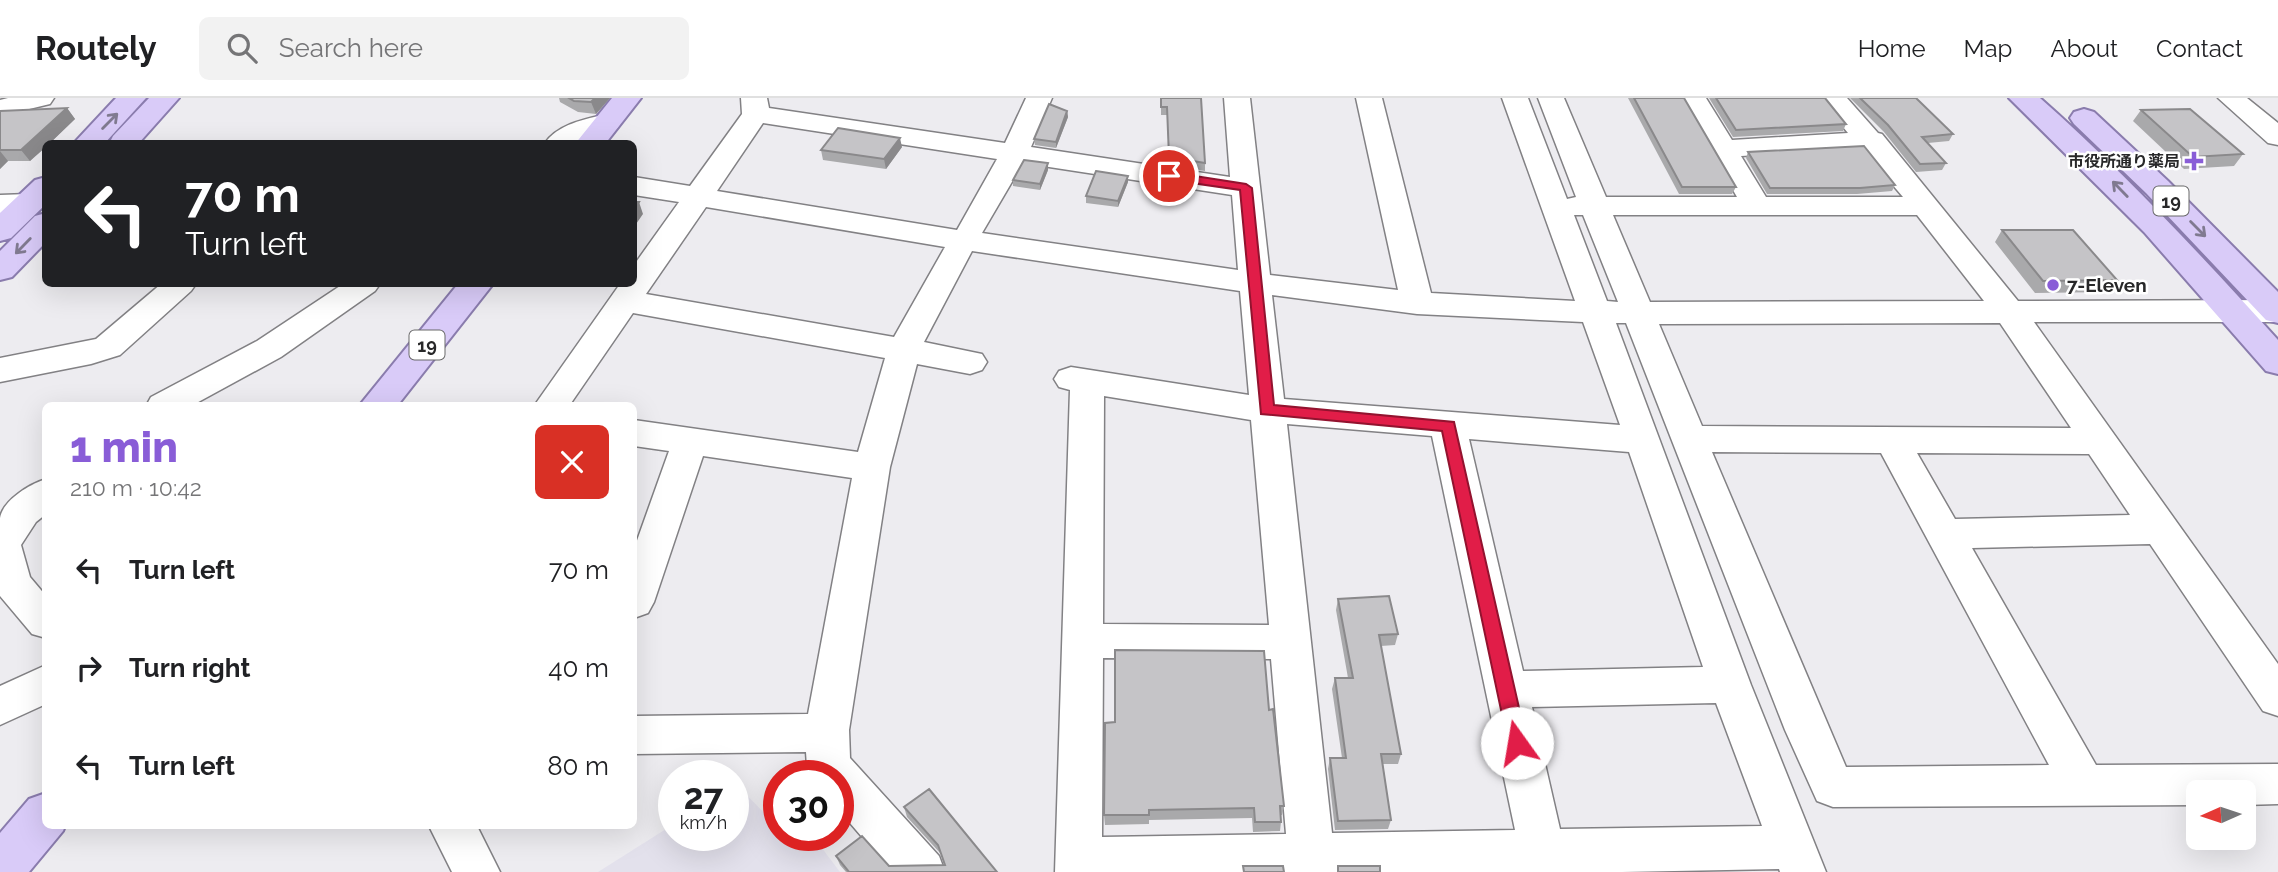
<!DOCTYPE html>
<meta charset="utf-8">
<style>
:root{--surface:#fff;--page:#f2f2f2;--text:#202124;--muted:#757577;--line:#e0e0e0;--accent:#895dd7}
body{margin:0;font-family:Raleway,"Noto Sans JP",sans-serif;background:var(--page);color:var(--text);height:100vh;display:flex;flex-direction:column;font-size:26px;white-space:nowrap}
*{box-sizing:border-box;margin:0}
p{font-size:23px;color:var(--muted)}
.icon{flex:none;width:38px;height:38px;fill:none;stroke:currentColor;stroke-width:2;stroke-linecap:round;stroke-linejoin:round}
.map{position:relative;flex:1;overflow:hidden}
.drawer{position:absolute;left:42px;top:304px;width:595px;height:427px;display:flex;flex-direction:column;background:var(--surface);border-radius:10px;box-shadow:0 7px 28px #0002}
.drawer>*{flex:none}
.banner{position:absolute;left:42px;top:42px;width:595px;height:147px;border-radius:10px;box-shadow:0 7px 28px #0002;background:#202124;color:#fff;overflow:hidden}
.needle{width:46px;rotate:267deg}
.tools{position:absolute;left:2186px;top:682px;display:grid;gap:14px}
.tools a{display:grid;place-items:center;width:70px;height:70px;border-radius:10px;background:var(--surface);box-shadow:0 7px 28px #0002;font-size:35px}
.speed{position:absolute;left:658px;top:662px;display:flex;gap:14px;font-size:35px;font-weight:700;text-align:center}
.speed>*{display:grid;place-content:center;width:91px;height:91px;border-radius:50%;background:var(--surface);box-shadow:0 7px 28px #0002;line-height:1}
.speed small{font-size:18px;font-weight:400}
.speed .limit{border:10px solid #d22;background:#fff;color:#111}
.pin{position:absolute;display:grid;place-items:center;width:60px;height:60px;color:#fff;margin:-30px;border:4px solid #fff;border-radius:50%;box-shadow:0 2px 7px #0007}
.me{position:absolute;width:77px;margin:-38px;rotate:347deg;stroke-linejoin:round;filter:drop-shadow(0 0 5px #0008)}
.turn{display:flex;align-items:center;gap:24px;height:147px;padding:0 28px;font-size:32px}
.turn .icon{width:91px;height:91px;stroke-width:2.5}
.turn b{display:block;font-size:49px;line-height:60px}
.round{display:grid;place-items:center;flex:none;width:74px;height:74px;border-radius:10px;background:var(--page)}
.summary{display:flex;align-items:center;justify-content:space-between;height:119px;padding:0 28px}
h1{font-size:42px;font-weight:800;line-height:52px;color:var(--accent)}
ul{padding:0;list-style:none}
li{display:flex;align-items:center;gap:21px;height:98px;padding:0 28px}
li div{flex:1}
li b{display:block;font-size:26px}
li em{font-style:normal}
header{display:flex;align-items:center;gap:42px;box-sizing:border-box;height:98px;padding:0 35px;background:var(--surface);border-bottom:2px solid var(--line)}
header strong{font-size:33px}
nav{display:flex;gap:38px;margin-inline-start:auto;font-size:24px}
.search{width:490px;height:63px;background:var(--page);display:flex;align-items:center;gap:18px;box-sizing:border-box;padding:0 24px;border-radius:10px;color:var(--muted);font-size:26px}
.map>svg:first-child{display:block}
.built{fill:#e3e1ec}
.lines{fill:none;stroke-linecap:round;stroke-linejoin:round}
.minor-casing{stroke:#828184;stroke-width:3}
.major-casing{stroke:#8a7cad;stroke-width:4}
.minor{fill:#fff;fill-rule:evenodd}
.major{fill:#d9cbf8;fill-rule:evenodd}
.wall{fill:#a9a9ab}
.shaded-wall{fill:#8a898b}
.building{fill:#c5c4c7;stroke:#8a898b;stroke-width:2}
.oneway{stroke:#807a90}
.route{fill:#e11d48;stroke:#92132f;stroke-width:2}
.poi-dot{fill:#895dd7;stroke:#fff;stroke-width:2.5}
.labels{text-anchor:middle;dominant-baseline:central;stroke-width:5;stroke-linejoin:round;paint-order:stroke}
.far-poi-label{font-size:16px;font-weight:bold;fill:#282829;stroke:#fff;text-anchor:end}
.shield{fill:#fff;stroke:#686869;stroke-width:2}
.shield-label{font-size:18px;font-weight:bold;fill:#282829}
.poi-label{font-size:19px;font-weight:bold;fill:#282829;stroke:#fff;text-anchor:start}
</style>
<header>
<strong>Routely</strong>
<div class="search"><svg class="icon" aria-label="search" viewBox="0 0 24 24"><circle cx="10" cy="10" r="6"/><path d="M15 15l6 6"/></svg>Search here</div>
<nav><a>Home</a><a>Map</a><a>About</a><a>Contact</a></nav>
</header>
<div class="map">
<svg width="2278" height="774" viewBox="0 0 2278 774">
<rect width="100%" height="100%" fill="#edecf0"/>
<!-- built -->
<path class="built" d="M736,686L779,730V737H785L791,743L800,737H812L840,774H598L674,726V737H733V688Z"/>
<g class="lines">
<defs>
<path id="minor" d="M8,0H54L50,6L0,18V2Z
M741,0H767L769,10L1005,45L1026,0H1052L1031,49L1230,79L1224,0H1250L1270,177L1398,192L1356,0H1382L1431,195L1575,203L1502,0H1528L1567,101L1576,99L1538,0H1564L1606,99H1737L1680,0H1706L1732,42L1848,35L1819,0H1847L1878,35L1882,36L2018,203L2278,202V224H2034L2278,566V618L2263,613L2150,446L1972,450L2096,667L2278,666V706L2244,707V695H2198V707L1833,709L1817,703L1785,632L1626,225H1616L1751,587L1826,774H1780L1779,771L1622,774H1055L1070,292L1059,289L1054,281L1059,273L1071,269L1249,297L1240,193L972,153L924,244L982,256L987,264L982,272L970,276L917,266L890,369L849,632L850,660L939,758L945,774H892L838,711V677H811L807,668L806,654L634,656V618L808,616L852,380L703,358L654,504L648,515L634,520V451L669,353L634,348V322L858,354L885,260L633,215L569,308H534L620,186H634V167L679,104L634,97V79L690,88L742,16ZM763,25L997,61L957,132L717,93ZM1862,51L1903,99H1766L1741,58ZM1023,65L1232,97L1238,172L982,135ZM706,109L945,149L894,239L646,196ZM1574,117H1583L1618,204L1607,203ZM1613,117H1917L1984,203L1650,204ZM1272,197L1417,216L1583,224L1620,327L1284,301ZM2000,225L2071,330L1702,328L1659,226ZM1104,298L1251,322L1269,527L1103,526ZM1287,326L1432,338L1515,732L1332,735ZM1469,341L1629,354L1703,569L1523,573ZM1712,354L1881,355L2049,667L1846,669ZM1917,355L2089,356L2130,417L1955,421ZM1103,560L1271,561L1286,736L1102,739ZM1716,605L1762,728L1560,731L1532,609Z
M2218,0H2247L2278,25V47L2268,45Z
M607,16L617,18L621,24L617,30L593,36L578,46H544C558,26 585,21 607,16Z
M28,96L38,99L43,105L38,111L0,115V97Z
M161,186H196L191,193L120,257L91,266L0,284V260L96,241Z
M343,186H380L375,193L281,259L191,308H146L151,299L257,243Z
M46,381V416L36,424L21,447L30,479L46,498V540L32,536L0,498C0,473 0,444 0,420C3,402 30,386 46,381Z
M46,567V606L0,627V588Z
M429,728H477L500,774H452Z"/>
<path id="major" d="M116,0H146L104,46H73Z
M149,0H179L138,46H109L113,38Z
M612,0H641L605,46H575Z
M2009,0H2040C2125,75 2202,158 2278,242V276L2266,273L2144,134Z
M2084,11L2094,14L2168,83L2278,194V225L2266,222L2146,95L2074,26L2070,20L2074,14Z
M46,79V106L11,140L0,143V115L35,82Z
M46,115V144L12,179L0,182V153L35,118Z
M458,186H493L397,308H359Z
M46,695V728H65L63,733L29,774H0V735L29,701Z"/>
</defs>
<!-- minor casing -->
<use href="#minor" class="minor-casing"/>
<!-- major casing -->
<use href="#major" class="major-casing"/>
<!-- minor -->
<use href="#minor" class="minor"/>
<!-- major -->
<use href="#major" class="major"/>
</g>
<!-- wall -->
<path class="wall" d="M559,0H610L596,16L578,14L560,4Z
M1161,0L1205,65V73L1169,67L1167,17H1161Z
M1628,0H1684L1736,89L1732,96H1679Z
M1709,0H1825L1846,26L1843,33L1733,39Z
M1850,0H1916L1953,36L1949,43L1928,45L1946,65L1942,72L1916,74L1884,34Z
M67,10L75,21L49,46H46L30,63H8L0,71V13Z
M2141,12L2243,56L2234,68L2184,71L2133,23Z
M1067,13L1068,19L1056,50L1035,47L1034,41Z
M902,49L886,71L823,62L821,52Z
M1748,54L1895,87L1892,93L1857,96H1767L1746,60Z
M1048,72L1040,92L1013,88V82Z
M1128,84L1118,109L1086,105V98Z
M2002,132L2117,182L2108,194L2035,195L1995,144Z
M1338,501L1398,536L1395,547L1381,548L1401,656L1398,666H1383L1391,722L1388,731L1335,732L1328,671L1330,660H1342L1332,591L1335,580H1348L1336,512Z
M1269,612L1284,708L1282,717H1281V724L1280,733L1253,734L1252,720L1149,722V726L1105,727L1104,717L1115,624Z
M904,709L997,774H846L840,767L836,758L889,768L944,767L941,756L907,719Z"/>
<!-- shaded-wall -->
<path class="shaded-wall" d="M595,0H610L596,16L591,4Z
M67,10L75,21L49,46H46V49L30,63L21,52Z
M1067,13L1068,19L1056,50V44Z
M900,40L902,49L886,71L884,61Z
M0,53L8,63L0,71Z
M1048,65V72L1040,92V86Z
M1128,78V84L1118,109V103Z
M639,104L643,116L634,129V112Z"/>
<!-- building -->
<path class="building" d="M569,0H595L591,4L574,3Z
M1161,0H1201L1205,65L1169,59L1167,9H1161Z
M1634,0H1684L1736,89H1682Z
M1716,0H1825L1846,26L1736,32Z
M1860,0H1916L1953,36L1922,39L1946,65L1920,66L1888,27Z
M1049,6L1067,13L1056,44L1034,41Z
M67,10L21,52H0V13Z
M2190,11L2243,56L2193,59L2141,12Z
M838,30L900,40L884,61L821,52Z
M1864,48L1895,87L1860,90H1770L1748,54Z
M1024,62L1048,65L1040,86L1013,82Z
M1096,73L1128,78L1118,103L1086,98Z
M634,104H639L634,112Z
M2002,132H2073L2117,182L2043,183Z
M1389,498L1398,536L1379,537L1401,656H1381L1391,722L1338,723L1330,660H1346L1335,580H1353L1338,501Z
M1115,552L1264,553L1269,612L1273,611L1284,708H1280L1281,724H1255L1254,710L1149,712V717H1104L1105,625L1115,624Z
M929,691L997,774H849L836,758L862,738L889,768L945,767L938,747L904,709Z
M1243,768H1283L1284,774H1244Z
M1338,768H1380V774H1338Z"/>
<!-- one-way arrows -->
<defs><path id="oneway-shaft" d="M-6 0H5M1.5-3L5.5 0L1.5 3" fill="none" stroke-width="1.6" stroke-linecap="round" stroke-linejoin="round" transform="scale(1.75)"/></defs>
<g class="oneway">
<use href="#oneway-shaft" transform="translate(110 23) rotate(-45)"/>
<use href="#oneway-shaft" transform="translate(2120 91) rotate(-134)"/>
<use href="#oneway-shaft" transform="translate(2198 131) rotate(45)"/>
<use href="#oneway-shaft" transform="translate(23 148) rotate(134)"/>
</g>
<!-- route -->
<path class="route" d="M1169,74L1246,86L1252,90L1274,307L1454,324L1527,645L1524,651L1517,654L1511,651L1508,645L1442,333L1261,316L1240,92L1164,81L1162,78Z"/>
<!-- markers -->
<g class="poi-dot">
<path d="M2190.5 52.5h7v7h7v7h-7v7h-7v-7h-7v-7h7z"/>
<circle cx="2053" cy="187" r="7"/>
</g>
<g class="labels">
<!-- far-poi labels -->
<g class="far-poi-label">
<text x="2180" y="63">市役所通り薬局</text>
</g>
<!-- shield labels -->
<g class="shield">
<rect x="2153.5" y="88.5" width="35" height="29" rx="5"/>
<rect x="409.5" y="232.5" width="35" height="29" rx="5"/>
</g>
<g class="shield-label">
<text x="2171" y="103">19</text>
<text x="427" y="247">19</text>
</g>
<!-- poi labels -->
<g class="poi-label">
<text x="2067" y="187">7-Eleven</text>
</g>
</g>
</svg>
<div class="tools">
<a><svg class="needle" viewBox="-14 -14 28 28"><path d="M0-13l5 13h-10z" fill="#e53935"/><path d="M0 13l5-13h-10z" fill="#757577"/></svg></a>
</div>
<div class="speed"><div>27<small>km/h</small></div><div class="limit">30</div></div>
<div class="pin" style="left:1169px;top:78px;background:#d93025"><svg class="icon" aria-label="arrive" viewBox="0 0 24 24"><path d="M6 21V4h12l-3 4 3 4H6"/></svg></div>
<svg class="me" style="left:1517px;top:645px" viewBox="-20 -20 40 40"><circle r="19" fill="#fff"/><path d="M0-13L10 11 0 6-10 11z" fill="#e11d48"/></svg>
<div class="banner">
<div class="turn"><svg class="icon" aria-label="left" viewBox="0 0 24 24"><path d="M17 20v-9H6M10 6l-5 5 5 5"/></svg><div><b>70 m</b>Turn left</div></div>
</div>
<section class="drawer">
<div class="summary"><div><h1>1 min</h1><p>210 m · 10:42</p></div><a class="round" style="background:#d93025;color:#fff"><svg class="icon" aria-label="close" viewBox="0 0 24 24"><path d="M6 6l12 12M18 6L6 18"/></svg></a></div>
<ul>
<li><svg class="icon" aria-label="left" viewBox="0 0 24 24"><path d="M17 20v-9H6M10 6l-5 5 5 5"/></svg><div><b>Turn left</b></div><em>70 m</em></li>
<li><svg class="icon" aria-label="right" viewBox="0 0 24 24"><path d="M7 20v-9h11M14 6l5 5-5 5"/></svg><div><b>Turn right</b></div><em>40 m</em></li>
<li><svg class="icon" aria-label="left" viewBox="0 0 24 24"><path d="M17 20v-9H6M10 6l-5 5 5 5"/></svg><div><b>Turn left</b></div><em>80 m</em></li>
</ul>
</section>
</div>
